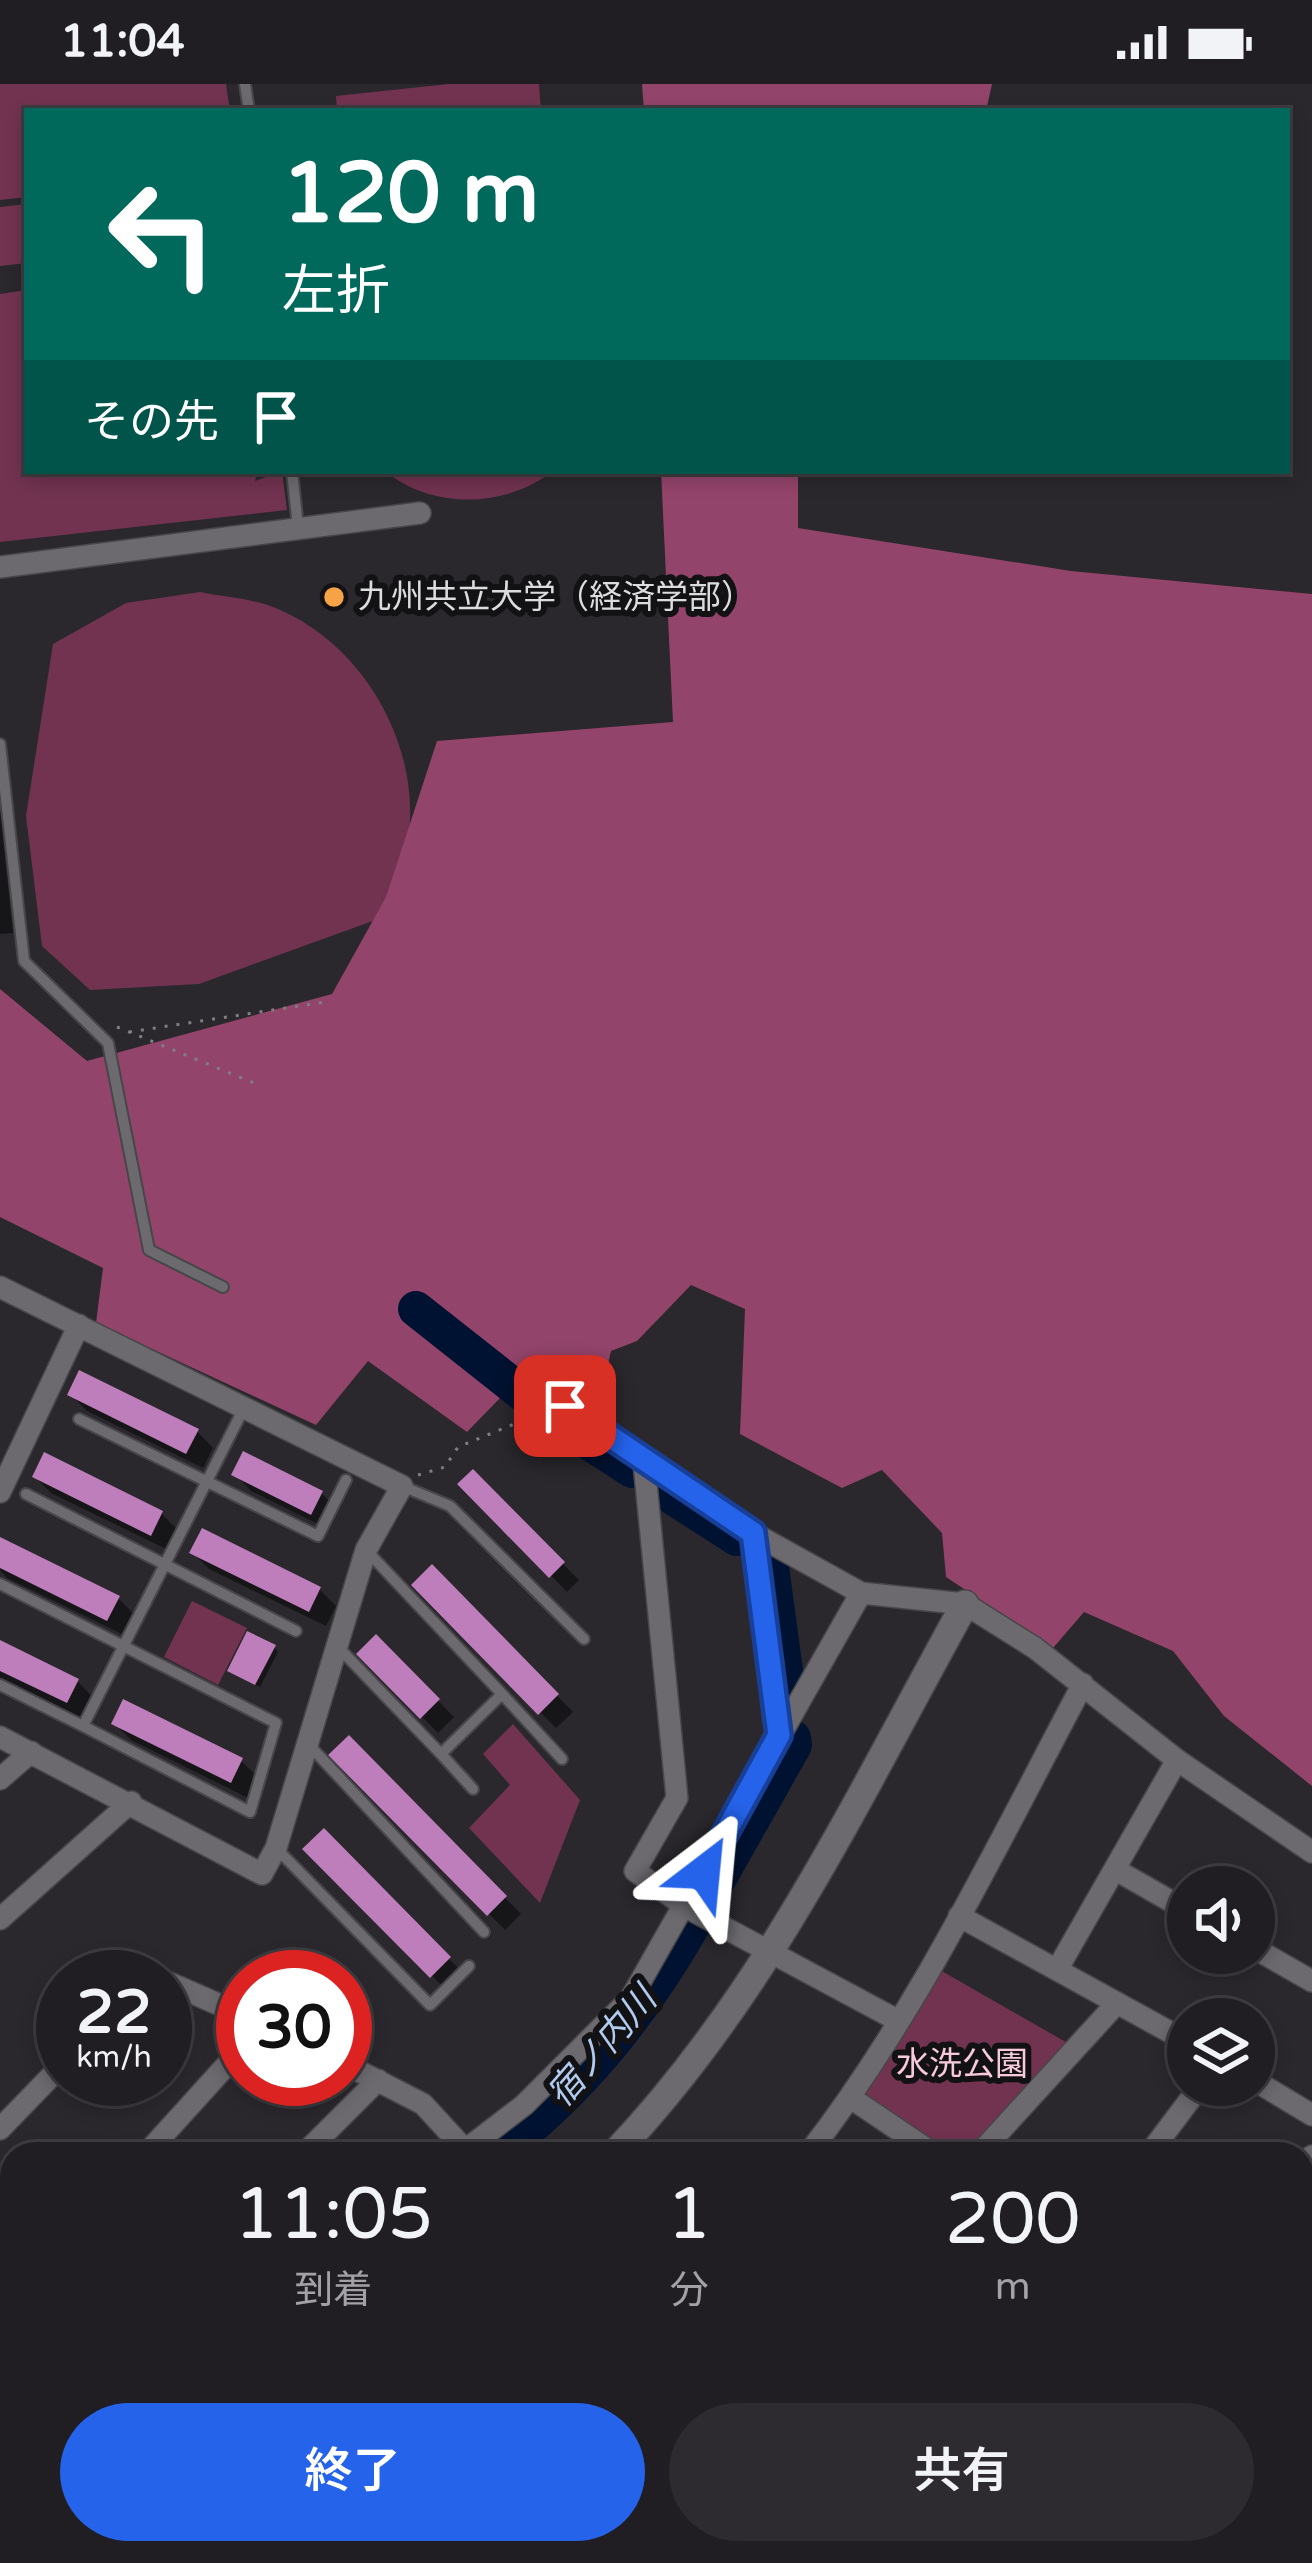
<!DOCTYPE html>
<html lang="ja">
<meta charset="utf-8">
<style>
:root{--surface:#201e22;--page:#2d2b2f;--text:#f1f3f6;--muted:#a2a2a5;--line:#3d3c40;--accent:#2563eb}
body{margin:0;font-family:"Varela Round","Noto Sans JP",sans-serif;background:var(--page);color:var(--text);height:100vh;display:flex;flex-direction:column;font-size:45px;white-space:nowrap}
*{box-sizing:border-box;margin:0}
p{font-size:39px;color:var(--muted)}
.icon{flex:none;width:66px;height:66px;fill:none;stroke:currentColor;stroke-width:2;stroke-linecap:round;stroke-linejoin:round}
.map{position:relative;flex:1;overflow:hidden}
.details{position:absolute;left:0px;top:2058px;width:1314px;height:423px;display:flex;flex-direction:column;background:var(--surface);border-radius:36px 36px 0 0;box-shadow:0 6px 18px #0003,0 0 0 3px var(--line)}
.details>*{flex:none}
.banner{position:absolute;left:24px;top:24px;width:1266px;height:366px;border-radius:0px;box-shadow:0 6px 18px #0003,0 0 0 3px var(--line);background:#00695c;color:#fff;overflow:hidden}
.controls{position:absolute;left:1167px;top:1782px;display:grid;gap:24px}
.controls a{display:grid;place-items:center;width:108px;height:108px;border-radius:50%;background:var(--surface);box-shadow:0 6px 18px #0003,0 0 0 3px var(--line);font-size:60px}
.speed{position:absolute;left:36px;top:1866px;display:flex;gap:24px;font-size:60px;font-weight:700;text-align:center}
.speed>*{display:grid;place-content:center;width:156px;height:156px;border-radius:50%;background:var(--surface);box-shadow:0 6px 18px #0003,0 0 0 3px var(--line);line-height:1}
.speed small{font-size:30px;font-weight:400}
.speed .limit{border:18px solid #d22;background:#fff;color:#111}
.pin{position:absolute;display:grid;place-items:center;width:102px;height:102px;color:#fff;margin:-51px;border-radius:24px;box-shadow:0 6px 18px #0006}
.me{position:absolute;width:132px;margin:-66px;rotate:29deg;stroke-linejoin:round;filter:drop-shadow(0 0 9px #0008)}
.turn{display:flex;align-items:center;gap:42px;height:252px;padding:0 60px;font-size:54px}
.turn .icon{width:156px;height:156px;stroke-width:2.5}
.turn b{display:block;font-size:84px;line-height:102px}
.then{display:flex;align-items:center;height:114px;padding:0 60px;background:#0003;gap:24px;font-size:45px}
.eta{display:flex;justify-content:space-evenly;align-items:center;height:204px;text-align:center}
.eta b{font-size:72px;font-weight:600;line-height:84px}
.action{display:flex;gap:24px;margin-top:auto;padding:24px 60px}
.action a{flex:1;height:138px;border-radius:72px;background:var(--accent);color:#fff;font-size:48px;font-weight:600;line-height:138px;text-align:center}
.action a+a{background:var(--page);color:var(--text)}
.status{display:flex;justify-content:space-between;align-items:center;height:84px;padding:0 60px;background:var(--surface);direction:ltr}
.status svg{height:33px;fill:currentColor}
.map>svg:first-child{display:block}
.green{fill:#713350}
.forest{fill:#93446a}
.shadow{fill:#0007}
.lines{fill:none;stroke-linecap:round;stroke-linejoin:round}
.river{stroke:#001231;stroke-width:36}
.building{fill:#be7dbb}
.service-casing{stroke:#474649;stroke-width:14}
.minor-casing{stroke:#474649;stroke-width:24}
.tertiary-casing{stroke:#474649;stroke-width:30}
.path{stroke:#807e82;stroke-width:3;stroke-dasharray:3 9;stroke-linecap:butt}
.service{stroke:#6c6a6f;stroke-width:10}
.minor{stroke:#6c6a6f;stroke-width:21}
.tertiary{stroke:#6c6a6f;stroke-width:27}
.route-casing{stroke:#184099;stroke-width:30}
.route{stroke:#2563eb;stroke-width:21}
.poi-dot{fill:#f5a346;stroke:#121114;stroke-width:4.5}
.labels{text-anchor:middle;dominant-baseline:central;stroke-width:12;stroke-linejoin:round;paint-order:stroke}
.poi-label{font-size:33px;fill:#dcdbde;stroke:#121114;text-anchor:start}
.park-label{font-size:33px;fill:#f8c9db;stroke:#121114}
.water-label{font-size:36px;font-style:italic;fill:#b0cbef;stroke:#121114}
</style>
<div class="status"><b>11:04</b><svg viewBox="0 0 49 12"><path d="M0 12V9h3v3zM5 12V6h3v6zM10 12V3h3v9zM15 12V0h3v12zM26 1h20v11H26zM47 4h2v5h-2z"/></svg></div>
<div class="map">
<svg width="1312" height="2479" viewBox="0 0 1312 2479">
<rect width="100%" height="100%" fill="#2a282d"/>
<!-- green -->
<path class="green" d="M0,0H226L230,27H27V113L0,116Z
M449,0H539L541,27H337L336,12Z
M27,120V179L0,182V123Z
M27,206V387H258L255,397L282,387L287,426L0,458V210Z
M385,387H553C505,424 433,426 385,387Z
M200,508C223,513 251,514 273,523C365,559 425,666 407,764C403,787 389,812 381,834L199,900L90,906L42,862L26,732L53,560L126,519Z
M192,1517L247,1544L218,1601L164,1573Z
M513,1640L580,1716L540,1819L469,1744L510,1701L483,1670Z
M940,1886L1071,1961L971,2070H944L862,2010Z"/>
<!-- forest -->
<path class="forest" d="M642,0H992L986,27H644Z
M661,387H798V444L1071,487L1312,510V1702L1224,1632L1173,1567L1084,1528L1053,1564L946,1493L942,1449L882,1386L842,1404L740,1350L745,1225L691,1201L637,1257L611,1267L605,1294L560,1300L533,1280L467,1348L368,1277L316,1341L96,1239L103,1184L0,1133V905L87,977L332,910L386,813L437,657L673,638Z"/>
<!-- shadow -->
<path class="shadow" d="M0,724L13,849L0,850Z
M70,1310L197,1347L213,1364L203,1384L87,1327Z
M45,1372L162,1430L178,1446L168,1466L51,1409L35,1393Z
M473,1389L579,1496L567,1508L462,1400Z
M235,1390L321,1409L337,1425L328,1445L251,1407Z
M0,1459L118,1514L134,1530L124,1551L7,1494L0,1486Z
M193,1469L320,1506L336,1522L326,1542L209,1485Z
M432,1485L573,1628L556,1644L415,1502Z
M376,1554L454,1633L438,1649L360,1570Z
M0,1559L77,1597L93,1613L83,1634L0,1593Z
M274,1563L278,1568L260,1603L236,1591Z
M115,1640L241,1677L258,1693L248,1714L131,1656Z
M349,1655L521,1830L505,1846L332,1671Z
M324,1748L465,1891L448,1908L307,1765Z"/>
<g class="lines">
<!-- river -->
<path class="river" d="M416,1225L540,1323
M567,1344L632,1386
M662,1406L737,1454
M770,1476L788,1609
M707,1815L794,1661L793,1654
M497,2070C580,2007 640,1932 692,1842
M0,2273L12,2271"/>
</g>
<!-- building -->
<path class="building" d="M79,1286L199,1345L186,1370L67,1311Z
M243,1367L323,1407L311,1431L231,1391Z
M44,1368L163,1427L151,1452L32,1393Z
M473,1385L565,1478L549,1494L457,1400Z
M202,1444L321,1503L309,1528L189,1469Z
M0,1453L120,1512L107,1537L0,1484Z
M432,1480L559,1610L538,1631L411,1501Z
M247,1547L276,1561L255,1601L227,1587Z
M376,1550L440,1615L420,1635L356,1570Z
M0,1556L79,1595L67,1619L0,1587Z
M123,1615L243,1674L231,1699L111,1640Z
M349,1651L507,1812L487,1832L328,1671Z
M324,1744L451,1873L430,1894L302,1765Z"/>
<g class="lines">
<defs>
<path id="service" d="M245,0L249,27
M292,387L298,443
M0,660L24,877L108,959L149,1166L223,1203
M79,1335L318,1452L346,1396
M402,1402L450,1422L584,1555
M26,1410L296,1547
M0,1500L276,1639L250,1728L83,1642C136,1536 190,1430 244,1324
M339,1564L441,1670L502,1610L368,1468
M0,1601L83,1642
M502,1610L562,1675
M310,1662L484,1848
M441,1670L473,1705
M276,1764L430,1921L469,1882"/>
<path id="minor" d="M0,483L420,429
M0,1203L402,1402L366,1466L276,1764L262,1790L0,1653
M565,1322L753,1449L861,1509L965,1520L1035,1564L1177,1676L1312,1768
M644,1379L677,1714L635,1787L686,1823L897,1936
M0,1408L79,1241
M753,1449L779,1651
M0,1695L31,1668
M1116,1786L1188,1827
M959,1832L1188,1958
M0,1835L131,1718
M1254,1864L1312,1897
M1058,1884L1177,1676
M165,1897L243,1931
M345,1980L423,2020L469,2070
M1254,1996L1312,2031
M851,2014L934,2070
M0,2045L63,1980
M146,2070L243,1963
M304,2070L378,1996
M460,2070L524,2021L631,1914L861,1509
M808,2070C919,1927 998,1759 1083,1600
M979,2070L1117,1919
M1149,2070L1201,2001
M1302,2079L1312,2072
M0,2183L12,2194
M0,2254L12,2251
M1302,2264L1312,2257
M1302,2344L1312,2337
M134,2469L137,2479
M476,2469L479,2479
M333,2479L368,2469
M826,2479L830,2469
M1307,2479L1312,2475"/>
<path id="tertiary" d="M614,2070C766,1911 859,1711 965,1520
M0,2308L12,2306
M0,2335L12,2332
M992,2469L1019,2479
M1070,2469L1095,2479"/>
</defs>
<!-- service casing -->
<use href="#service" class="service-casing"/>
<!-- minor casing -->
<use href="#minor" class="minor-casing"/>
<!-- tertiary casing -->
<use href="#tertiary" class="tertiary-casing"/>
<!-- path -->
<path class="path" d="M117,943L259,1001
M129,948L325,918
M418,1391L445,1383L458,1363L546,1327
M1149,2479L1151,2469"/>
<!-- service -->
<use href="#service" class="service"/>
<!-- minor -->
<use href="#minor" class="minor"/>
<!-- tertiary -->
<use href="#tertiary" class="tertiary"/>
</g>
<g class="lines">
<defs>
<path id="route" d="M565,1322L753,1449L779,1651L704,1788"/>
</defs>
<!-- route casing -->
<use href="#route" class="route-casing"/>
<!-- route -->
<use href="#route" class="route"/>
</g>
<!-- markers -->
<circle class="poi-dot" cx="334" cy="513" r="12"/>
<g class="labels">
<!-- poi labels -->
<g class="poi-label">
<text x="358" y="513">九州共立大学（経済学部）</text>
</g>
<!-- park labels -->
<g class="park-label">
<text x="962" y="1980">水洗公園</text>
</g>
<!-- water labels -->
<g class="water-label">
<text transform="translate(602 1963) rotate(-49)">宿ノ内川</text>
</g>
</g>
</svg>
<div class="controls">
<a><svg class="icon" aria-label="sound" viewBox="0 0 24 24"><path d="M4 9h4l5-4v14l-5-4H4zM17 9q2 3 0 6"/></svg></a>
<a><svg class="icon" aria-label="layers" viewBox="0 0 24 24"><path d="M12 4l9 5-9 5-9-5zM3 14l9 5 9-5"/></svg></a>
</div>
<div class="speed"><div>22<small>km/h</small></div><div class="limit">30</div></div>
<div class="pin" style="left:565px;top:1322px;background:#d93025"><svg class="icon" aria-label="arrive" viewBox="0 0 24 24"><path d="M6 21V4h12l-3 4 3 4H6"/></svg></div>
<svg class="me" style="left:704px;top:1788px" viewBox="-20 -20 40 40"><path d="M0-17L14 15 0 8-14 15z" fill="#2563eb" stroke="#fff" stroke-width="4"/></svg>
<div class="banner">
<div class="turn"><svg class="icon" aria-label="left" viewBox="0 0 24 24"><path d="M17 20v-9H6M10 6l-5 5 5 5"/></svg><div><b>120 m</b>左折</div></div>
<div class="then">その先<svg class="icon" aria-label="arrive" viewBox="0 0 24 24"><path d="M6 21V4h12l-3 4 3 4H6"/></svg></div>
</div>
<section class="details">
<div class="eta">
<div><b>11:05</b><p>到着</p></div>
<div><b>1</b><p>分</p></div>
<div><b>200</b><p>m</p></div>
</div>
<div class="action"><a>終了</a><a>共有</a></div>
</section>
</div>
